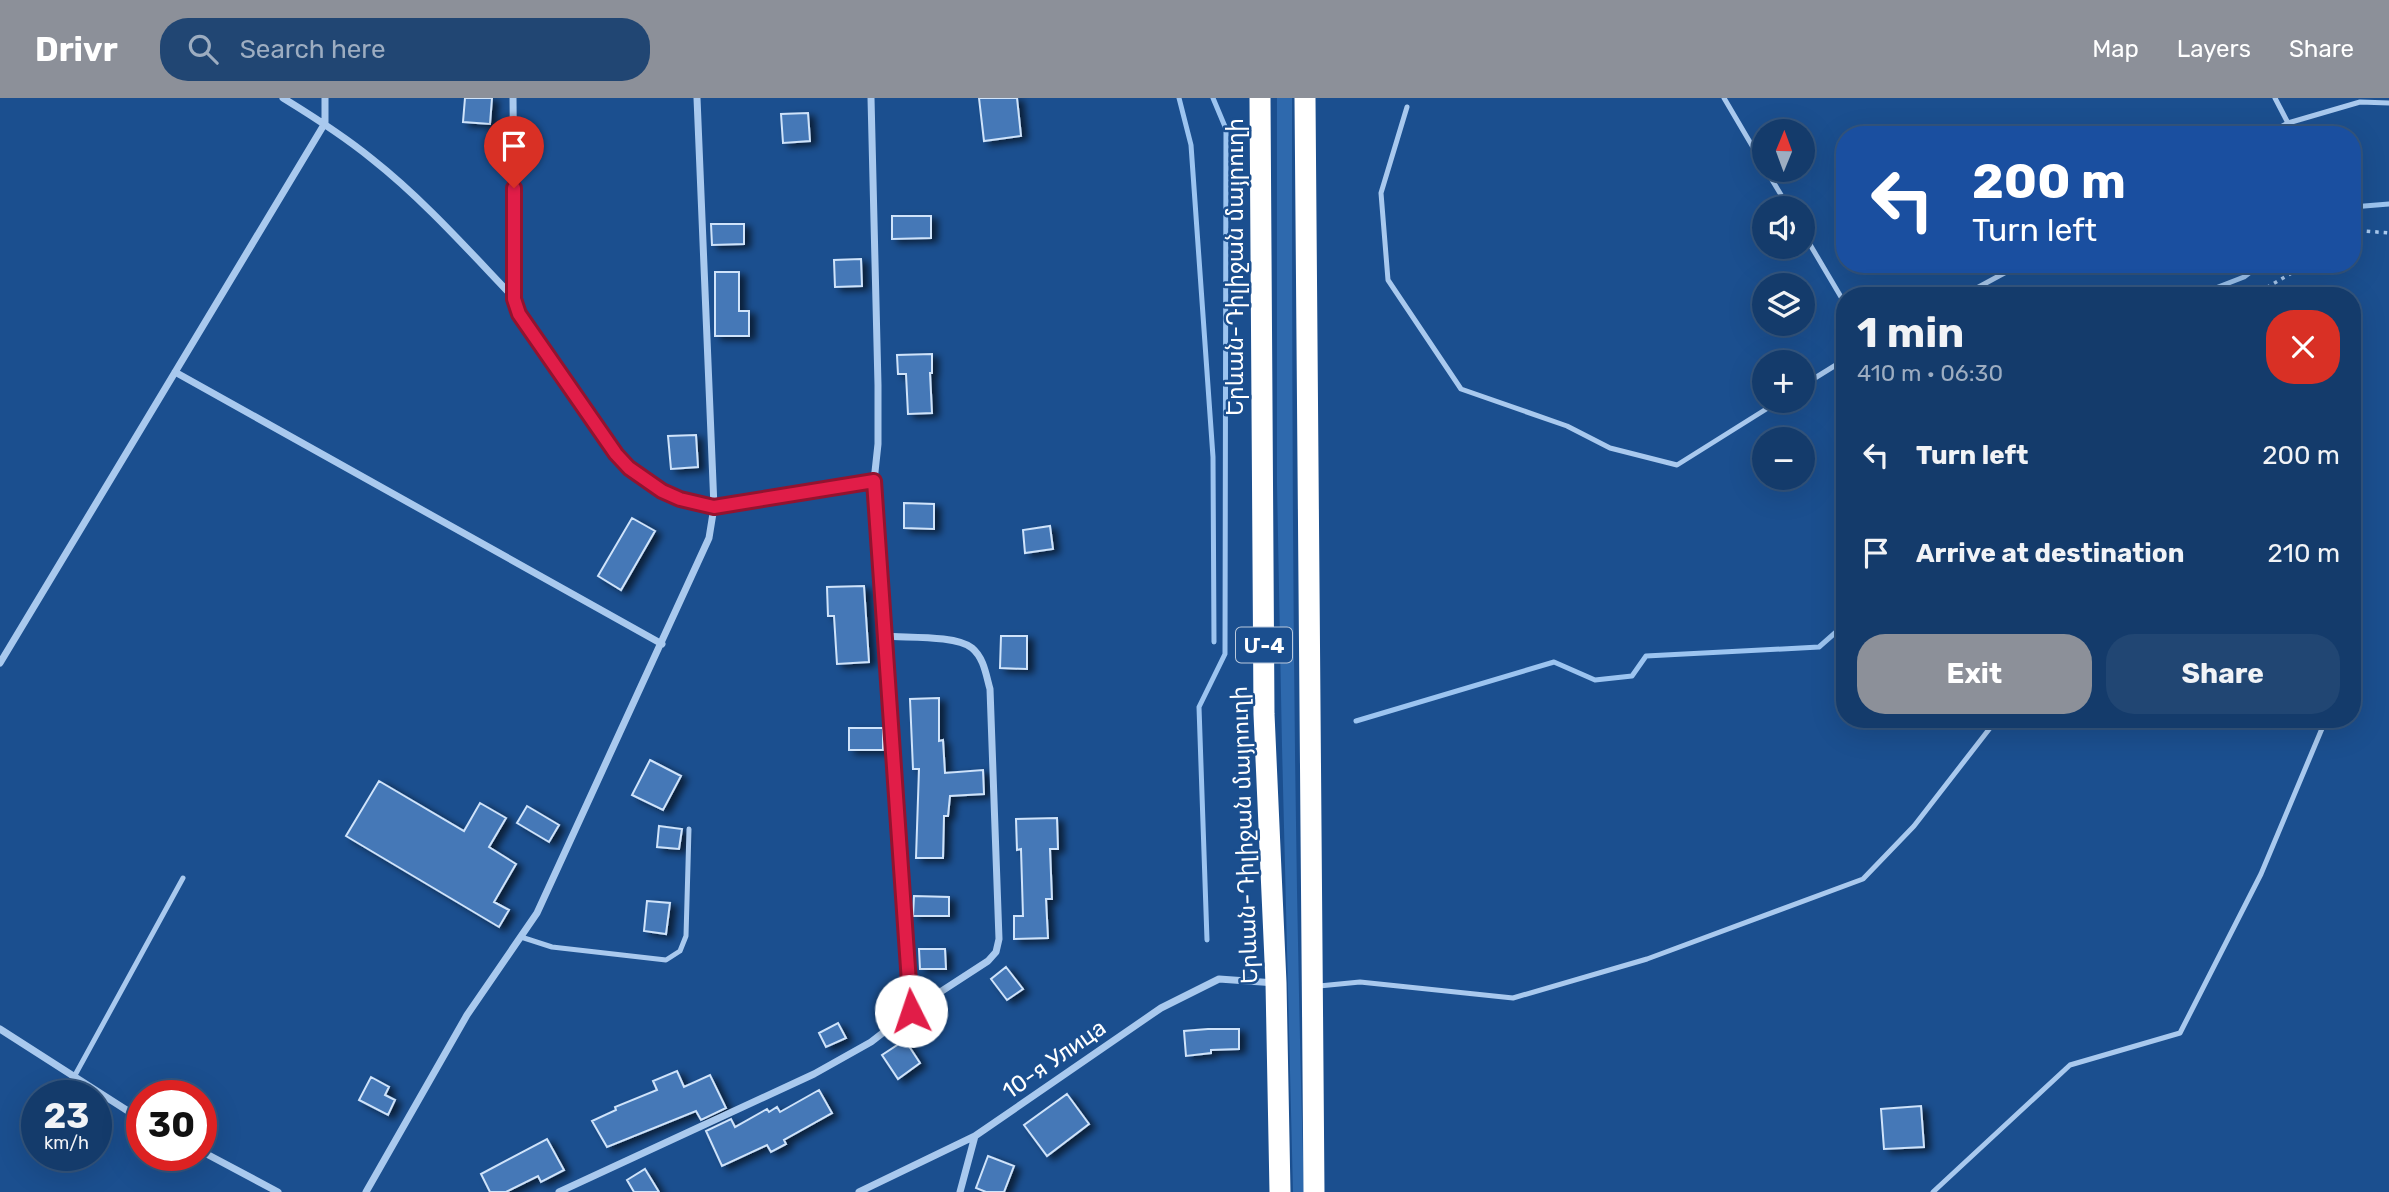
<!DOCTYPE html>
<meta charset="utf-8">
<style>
:root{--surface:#143b6b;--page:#214673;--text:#f1f3f6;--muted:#9dadc1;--line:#33557e;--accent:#8c9099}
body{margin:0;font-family:Rubik,"Noto Sans Armenian",sans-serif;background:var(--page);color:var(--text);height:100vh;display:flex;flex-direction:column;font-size:26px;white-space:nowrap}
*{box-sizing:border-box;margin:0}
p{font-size:23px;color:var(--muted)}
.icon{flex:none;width:38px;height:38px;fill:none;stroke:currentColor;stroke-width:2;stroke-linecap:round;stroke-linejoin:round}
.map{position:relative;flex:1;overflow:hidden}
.drawer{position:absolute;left:1836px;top:189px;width:525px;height:441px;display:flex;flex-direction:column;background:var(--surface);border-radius:28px;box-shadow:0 7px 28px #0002,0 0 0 2px var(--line)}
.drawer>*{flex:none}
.hud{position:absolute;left:1836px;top:28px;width:525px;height:147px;border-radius:28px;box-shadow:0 7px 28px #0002,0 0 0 2px var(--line);background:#1a4fa0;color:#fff;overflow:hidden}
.needle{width:46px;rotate:1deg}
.tools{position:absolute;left:1752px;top:21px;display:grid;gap:14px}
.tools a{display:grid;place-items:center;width:63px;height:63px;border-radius:50%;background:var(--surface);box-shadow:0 7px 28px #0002,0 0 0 2px var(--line);font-size:35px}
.speed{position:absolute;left:21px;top:982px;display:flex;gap:14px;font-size:35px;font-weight:700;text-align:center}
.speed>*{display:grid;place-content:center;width:91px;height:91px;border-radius:50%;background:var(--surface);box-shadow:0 7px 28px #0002,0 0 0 2px var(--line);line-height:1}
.speed small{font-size:18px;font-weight:400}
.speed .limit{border:10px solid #d22;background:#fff;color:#111}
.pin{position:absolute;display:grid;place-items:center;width:60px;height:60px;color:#fff;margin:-72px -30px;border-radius:50% 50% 50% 0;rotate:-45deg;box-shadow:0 0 7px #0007}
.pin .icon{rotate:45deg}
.me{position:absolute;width:77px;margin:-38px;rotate:356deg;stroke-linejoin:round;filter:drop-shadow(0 0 5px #0008)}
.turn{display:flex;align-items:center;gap:24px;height:147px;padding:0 21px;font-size:32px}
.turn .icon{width:91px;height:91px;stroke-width:2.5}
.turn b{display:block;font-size:49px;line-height:60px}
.round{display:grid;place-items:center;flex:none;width:74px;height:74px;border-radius:28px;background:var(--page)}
.summary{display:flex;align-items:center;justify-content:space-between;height:119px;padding:0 21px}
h1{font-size:42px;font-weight:700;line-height:52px}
.cta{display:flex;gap:14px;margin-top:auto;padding:14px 21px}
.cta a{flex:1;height:80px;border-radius:28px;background:var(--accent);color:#fff;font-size:28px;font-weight:700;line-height:80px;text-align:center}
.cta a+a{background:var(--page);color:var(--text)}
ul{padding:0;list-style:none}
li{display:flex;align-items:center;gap:21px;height:98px;padding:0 21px}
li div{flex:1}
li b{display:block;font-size:26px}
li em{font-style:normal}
header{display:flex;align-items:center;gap:42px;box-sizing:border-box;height:98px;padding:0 35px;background:var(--accent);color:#fff}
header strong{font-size:33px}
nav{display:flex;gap:38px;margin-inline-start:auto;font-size:24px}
.search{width:490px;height:63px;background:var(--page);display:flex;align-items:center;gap:18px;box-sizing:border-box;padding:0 24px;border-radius:28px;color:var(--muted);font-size:26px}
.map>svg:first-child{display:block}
.green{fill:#2e69ad}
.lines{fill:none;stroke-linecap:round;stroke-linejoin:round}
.stream{stroke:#9cc4f0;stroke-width:5}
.building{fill:#4478b7;stroke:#cfe3fa;stroke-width:2;filter:url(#shadow)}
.path{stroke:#a9c9ee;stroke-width:3.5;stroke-dasharray:3.5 5;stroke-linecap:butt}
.lane{stroke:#a9c9ee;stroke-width:5}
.street{stroke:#a9c9ee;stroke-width:7}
.highway{stroke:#fff;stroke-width:21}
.route-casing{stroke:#92132f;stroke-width:18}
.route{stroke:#e11d48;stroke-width:12}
.labels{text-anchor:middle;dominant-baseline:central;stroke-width:5;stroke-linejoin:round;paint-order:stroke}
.shield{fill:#1b4f8f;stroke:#bbcadd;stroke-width:2}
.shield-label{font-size:21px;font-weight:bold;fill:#fff}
.street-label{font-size:23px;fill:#fff;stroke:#1b4f8f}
</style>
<header>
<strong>Drivr</strong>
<div class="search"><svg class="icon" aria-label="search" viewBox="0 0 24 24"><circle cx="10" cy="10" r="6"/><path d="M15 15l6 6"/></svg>Search here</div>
<nav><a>Map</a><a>Layers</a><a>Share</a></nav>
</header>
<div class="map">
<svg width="2389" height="1094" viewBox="0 0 2389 1094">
<defs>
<filter id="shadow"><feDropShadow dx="6" dy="3.5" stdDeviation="3.5" flood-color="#0009"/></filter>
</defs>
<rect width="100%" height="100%" fill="#1b4f8f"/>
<!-- green -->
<path class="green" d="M1277,0H1292C1292,365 1293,729 1304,1094H1293L1282,648L1277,385Z"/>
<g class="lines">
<!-- stream -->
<path class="stream" d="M1179,0L1191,47L1213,359L1214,544
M2352,109L2389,106
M2195,198L2244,179L2261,166
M1356,623L1554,564L1595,582L1632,578L1646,558L1819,549L1844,527
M1207,842L1199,609L1225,556L1226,31L1213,0"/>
</g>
<!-- building -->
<path class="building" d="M465,0H492L490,26L463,24Z
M979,0H1017L1021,38L984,43Z
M808,15L810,43L783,45L781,16Z
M892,118H931V140L892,141Z
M711,126H744V146L712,147Z
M861,161L862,188L835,189L834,162Z
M715,174H739V213H749V238H715Z
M932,256V275H930L932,315L908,316L906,276H898L897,257Z
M696,337L698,369L671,371L668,338Z
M904,405L934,406V431L904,430Z
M632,420L655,433L621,492L598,478Z
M1050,428L1053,451L1025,455L1023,432Z
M864,488L869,564L837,566L834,518H828L827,489Z
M1001,538H1027V571L1000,570Z
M939,600V643L943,642L945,675L983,672L984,696L950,698L948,718H944L943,760H916L919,671H913L910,601Z
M849,630H883V652H849Z
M650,662L681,678L663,712L632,697Z
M379,683L464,733L480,705L506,720L489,749L516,766L494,804L509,812L499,829L346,738Z
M527,708L559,727L549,744L517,725Z
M1057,720L1058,751H1050L1052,801H1046L1048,840L1014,841V818H1023L1021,751L1017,752L1016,721Z
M659,728L682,731L679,751L657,749Z
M914,798L949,799V818H913Z
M647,803L670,805L666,836L644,833Z
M919,851H945L946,871H920Z
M1006,869L1023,891L1007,902L991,881Z
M838,925L846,940L826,949L819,935Z
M1208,931H1239V951L1211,952V955L1186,958L1184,933Z
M905,942L920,965L898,981L882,957Z
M677,973L684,989L710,977L726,1010L701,1022L696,1013L607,1049L592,1023L616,1012L615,1009L657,992L653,983Z
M371,979L389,989L385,997L395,1002L388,1017L359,1002Z
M819,992L832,1015L784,1042L786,1046L771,1054L767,1047L722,1068L706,1033L731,1021L735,1029L767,1011L769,1014L777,1009L780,1014Z
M1067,996L1089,1026L1047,1058L1024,1027Z
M1921,1008L1924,1049L1884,1051L1881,1011Z
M547,1041L564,1072L541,1084L538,1078L506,1094H490L481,1076Z
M988,1058L1014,1068L1004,1094H986L976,1090Z
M645,1071L659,1094H634L627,1082Z"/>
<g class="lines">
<!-- path -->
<path class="path" d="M2352,141L2365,133L2389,135
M2252,198L2307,166"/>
<!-- lane -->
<path class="lane" d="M1724,0L1764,68
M2275,0L2288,25
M1407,9L1381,95L1388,182L1461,291L1567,328L1610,350L1677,367L1779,303
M2266,37L2288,25L2360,4L2389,5
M1766,72L1789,110
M1802,133L1844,204
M1962,198L2021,166
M1802,288L1844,262
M521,839L552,849L666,862L680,853L686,838L689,731
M1319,888L1360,884L1513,900L1647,861L1863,781L1914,728L1997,621
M74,979L183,780
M1933,1094L2070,967L2180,935L2261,776L2326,621"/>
<!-- street -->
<path class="street" d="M283,0C314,19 344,38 372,61C424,102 469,153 515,201L519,216L537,245L616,356L629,370L662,393L680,401L714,409L874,383
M513,0L515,201
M871,0L878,287V346L874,383L911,913
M175,274L662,546
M0,565L325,25V0
M0,931L142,1022
M201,1053L278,1094
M366,1094L467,917L537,815L709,440L714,409L697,0
M559,1094L814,976L871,944L911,913L988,863L996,854L999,841L990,591C986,577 984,560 972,550C956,537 907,540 885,538
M859,1094L975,1038L1161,910L1219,881L1275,885
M960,1094L975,1038"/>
<!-- highway -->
<path class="highway" d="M1260,0L1264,616L1276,885L1280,1094
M1305,0L1314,1094"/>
</g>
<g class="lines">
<defs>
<path id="route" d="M514,90V201L519,216L616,356L629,370L662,393L680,401L714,409L874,383L911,913"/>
</defs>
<!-- route casing -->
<use href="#route" class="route-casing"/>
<!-- route -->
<use href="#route" class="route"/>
</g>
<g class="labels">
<!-- shield labels -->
<rect class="shield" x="1236" y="529.5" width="56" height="35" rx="5"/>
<g class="shield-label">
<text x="1264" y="547">Մ-4</text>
</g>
<!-- street labels -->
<g class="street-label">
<text transform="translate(1235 169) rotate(-90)">Երևան-Դիլիջան մայրուղի</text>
<text transform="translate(1244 737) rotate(-92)">Երևան-Դիլիջան մայրուղի</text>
<text transform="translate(1054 961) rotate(-35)">10-я Улица</text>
</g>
</g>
</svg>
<div class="tools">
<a><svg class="needle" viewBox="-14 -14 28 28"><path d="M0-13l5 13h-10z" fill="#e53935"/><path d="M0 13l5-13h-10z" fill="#9dadc1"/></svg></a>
<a><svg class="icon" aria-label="sound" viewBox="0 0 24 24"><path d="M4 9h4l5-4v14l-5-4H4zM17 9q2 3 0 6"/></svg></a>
<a><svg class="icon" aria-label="layers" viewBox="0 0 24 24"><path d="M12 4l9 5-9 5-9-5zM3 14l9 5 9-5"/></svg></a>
<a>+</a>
<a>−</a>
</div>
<div class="speed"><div>23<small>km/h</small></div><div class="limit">30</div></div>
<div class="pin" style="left:514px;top:90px;background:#d93025"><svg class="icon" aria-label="arrive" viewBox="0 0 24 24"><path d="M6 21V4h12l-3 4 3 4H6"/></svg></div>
<svg class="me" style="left:911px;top:913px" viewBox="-20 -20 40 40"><circle r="19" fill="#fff"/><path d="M0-13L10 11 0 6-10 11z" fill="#e11d48"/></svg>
<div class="hud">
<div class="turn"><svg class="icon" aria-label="left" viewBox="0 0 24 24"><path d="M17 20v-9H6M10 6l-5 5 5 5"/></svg><div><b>200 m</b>Turn left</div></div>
</div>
<section class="drawer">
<div class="summary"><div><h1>1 min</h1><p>410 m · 06:30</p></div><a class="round" style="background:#d93025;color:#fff"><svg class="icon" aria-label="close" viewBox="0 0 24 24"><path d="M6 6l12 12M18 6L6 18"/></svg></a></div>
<ul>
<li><svg class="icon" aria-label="left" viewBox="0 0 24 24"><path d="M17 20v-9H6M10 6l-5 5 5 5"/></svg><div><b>Turn left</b></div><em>200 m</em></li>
<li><svg class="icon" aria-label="arrive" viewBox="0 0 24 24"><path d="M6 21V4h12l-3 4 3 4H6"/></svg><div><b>Arrive at destination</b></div><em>210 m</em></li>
</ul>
<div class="cta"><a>Exit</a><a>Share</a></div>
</section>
</div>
